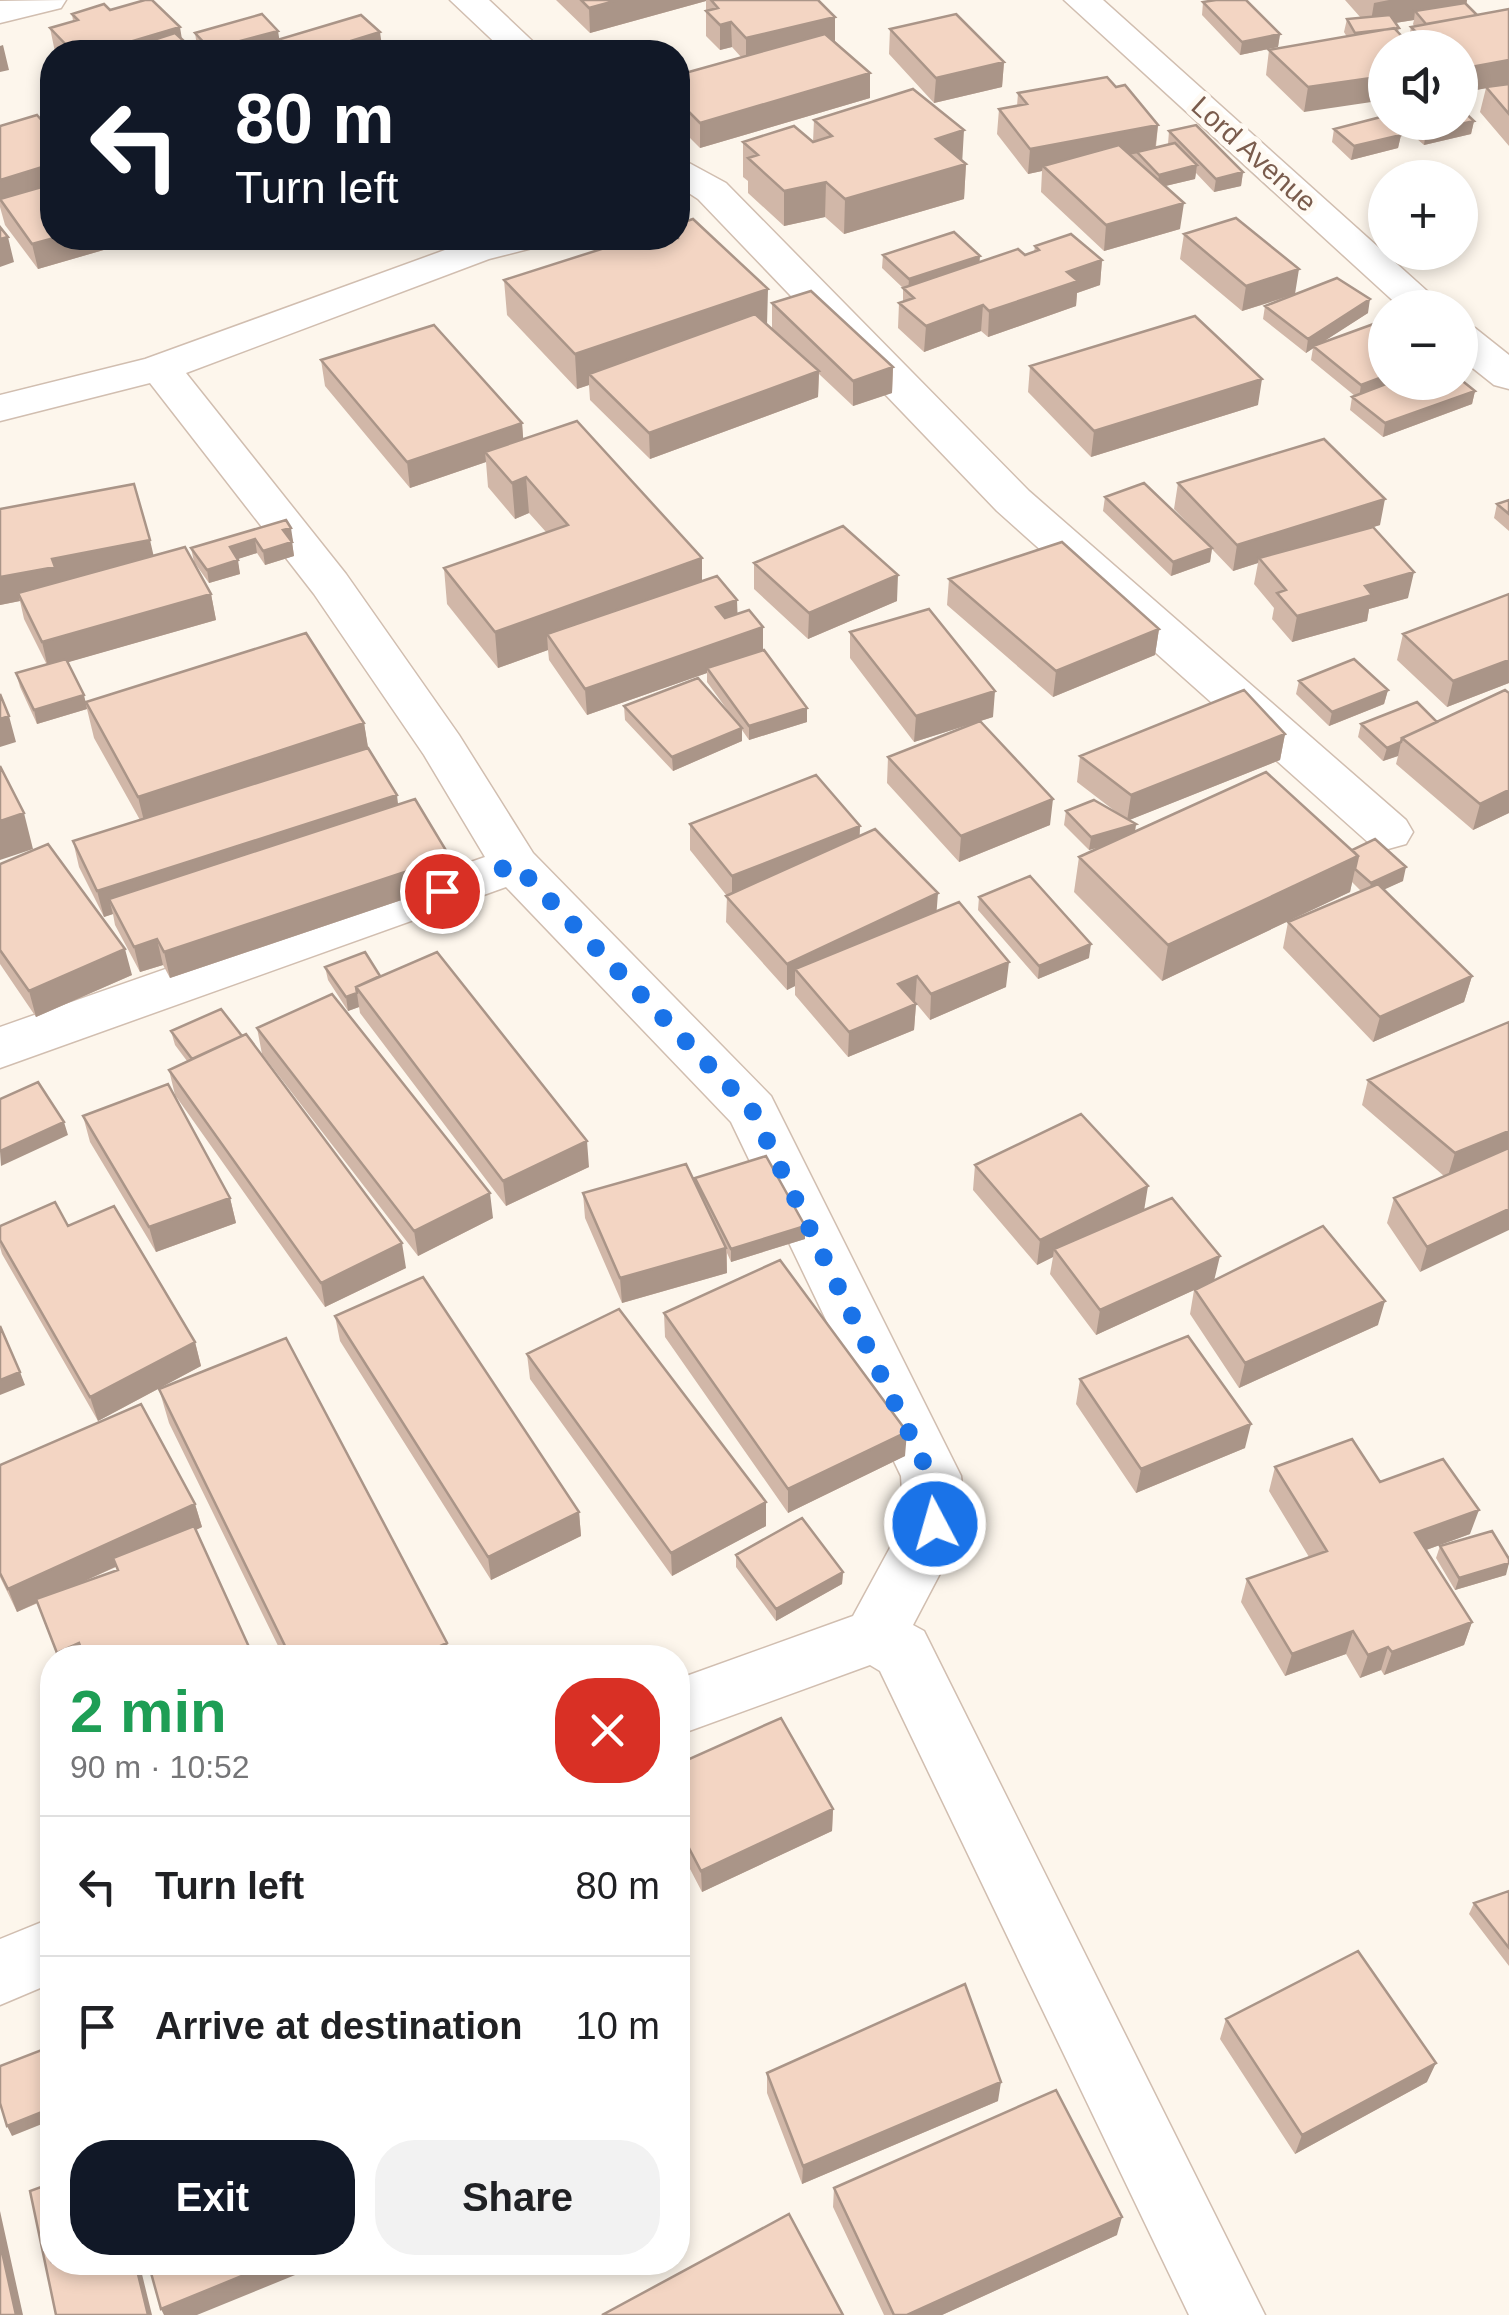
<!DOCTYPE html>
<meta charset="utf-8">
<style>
:root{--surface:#fff;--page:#f2f2f2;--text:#202124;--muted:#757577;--line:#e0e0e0;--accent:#111827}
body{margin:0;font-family:Helvetica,sans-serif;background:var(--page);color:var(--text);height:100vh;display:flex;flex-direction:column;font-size:38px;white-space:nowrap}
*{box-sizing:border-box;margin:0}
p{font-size:32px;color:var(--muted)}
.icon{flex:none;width:55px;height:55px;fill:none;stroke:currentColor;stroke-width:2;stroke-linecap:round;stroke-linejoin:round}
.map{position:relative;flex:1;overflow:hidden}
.sheet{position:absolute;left:40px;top:1645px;width:650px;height:630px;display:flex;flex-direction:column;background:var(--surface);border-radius:40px;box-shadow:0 5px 15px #0003}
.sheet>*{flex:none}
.hud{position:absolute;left:40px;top:40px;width:650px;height:210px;border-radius:40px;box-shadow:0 5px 15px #0003;background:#111827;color:#fff;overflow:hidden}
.tools{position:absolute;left:1368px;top:30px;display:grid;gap:20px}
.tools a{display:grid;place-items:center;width:110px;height:110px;border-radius:50%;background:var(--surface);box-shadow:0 5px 15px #0003;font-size:50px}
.pin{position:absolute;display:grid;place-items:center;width:85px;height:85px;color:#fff;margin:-42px;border:5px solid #fff;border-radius:50%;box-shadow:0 2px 10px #0007}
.me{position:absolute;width:110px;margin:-55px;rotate:354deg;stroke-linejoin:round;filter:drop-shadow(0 0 8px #0008)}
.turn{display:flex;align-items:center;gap:35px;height:210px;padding:0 30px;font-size:45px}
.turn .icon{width:130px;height:130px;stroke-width:2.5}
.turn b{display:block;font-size:70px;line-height:85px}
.round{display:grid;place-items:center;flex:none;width:105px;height:105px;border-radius:40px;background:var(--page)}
.headline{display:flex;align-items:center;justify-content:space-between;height:170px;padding:0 30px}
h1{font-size:60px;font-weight:700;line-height:75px;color:#1e9e55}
.primary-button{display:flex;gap:20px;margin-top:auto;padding:20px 30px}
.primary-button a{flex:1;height:115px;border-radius:40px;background:var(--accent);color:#fff;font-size:40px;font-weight:700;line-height:115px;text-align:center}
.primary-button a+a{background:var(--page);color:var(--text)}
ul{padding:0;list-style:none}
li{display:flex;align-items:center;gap:30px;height:140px;padding:0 30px;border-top:2px solid var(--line)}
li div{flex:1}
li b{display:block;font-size:38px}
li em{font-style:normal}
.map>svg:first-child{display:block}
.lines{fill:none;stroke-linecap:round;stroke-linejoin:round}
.minor-casing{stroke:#d1beb0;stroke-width:3}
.minor{fill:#fff;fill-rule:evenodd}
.wall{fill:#d1b7a8;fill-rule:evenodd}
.shaded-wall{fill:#aa9588}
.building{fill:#f3d5c3;stroke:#aa9588;stroke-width:2.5}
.route{stroke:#1a73e8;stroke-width:18;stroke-dasharray:0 32.4}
.labels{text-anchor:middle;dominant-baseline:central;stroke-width:10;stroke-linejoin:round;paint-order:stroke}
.far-street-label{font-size:28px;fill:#7a5c4d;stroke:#fffaf3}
</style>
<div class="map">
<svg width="1509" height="2315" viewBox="0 0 1509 2315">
<rect width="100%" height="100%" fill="#fdf6ec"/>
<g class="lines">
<defs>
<path id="minor" d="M66,0L61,8L0,23V1Z
M450,0H489L544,52H505Z
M1064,0H1103L1446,308H1401Z
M678,157L726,183L1029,491L1406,820L1413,832L1406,844L1388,849L1370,844L997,511L698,199L678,186Z
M478,238H546L540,246L489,259L186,373L346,574L459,735L533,853L771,1096L961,1476L966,1524L913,1625L924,1631L1265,2315H1189L880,1671L870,1665L678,1735V1679L853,1616L904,1522L901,1476L731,1122L506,887L0,1068V1027L485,857L424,755L314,594L150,383L0,421V395L145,359Z
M1460,325L1475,328L1509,355V389L1494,385L1460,358Z
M52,1918V1983L0,2005V1939Z"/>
</defs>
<!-- minor casing -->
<use href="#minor" class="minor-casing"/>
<!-- minor -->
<use href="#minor" class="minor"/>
</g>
<!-- wall -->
<path class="wall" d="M556,0H818L835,17V41L870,73V98L700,148L678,126V75L741,57L732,47L720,50L706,36V1L590,33Z
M1345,0H1467L1466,4L1509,84V146L1480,112L1486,88L1460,93V48H1385L1304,112L1266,75L1269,50L1347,37L1344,32L1347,19L1361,18ZM1414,20L1413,24L1414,26L1411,27L1408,43L1398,32L1399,28L1395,23Z
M1203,2L1280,34L1278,47L1240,55L1202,15Z
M110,10L182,39L196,52H55L50,28L73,21L72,14Z
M890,29L1004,62L1002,87L934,103L889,54Z
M195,33L279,39L382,46L359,52H278L277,45L249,52H203L197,46Z
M1116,87L1158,125L1156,147L1168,144L1169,131L1243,172L1241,186L1214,192L1196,173L1195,179L1165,186L1180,229L1104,251L1041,192L1042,171L1028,174L997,134L999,109L1017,106L1018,93Z
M814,120L962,161L966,164L964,199L844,234L825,217L784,226L748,193V181L743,177V142H813Z
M1474,121L1471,134L1424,145L1401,125L1402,122Z
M0,126L52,238H145L38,269L5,225L0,207Z
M1334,129L1401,135L1398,148L1351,160L1332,142Z
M1184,234L1295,294L1368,313L1319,344L1385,382L1475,391L1472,404L1383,437L1350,410L1352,397L1355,396L1311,360L1313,348L1306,353L1263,319L1265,306L1290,296L1242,311L1180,259Z
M379,238H417L388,247Z
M1035,246L1102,260L1100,285L1077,293L1076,306L988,337L981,331L924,352L898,328L899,303L903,302V288L882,268L883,255L980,262L1025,255L1034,252Z
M504,280L767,325L772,329V303L893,367L892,393L853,406L819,374L818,397L650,459L590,400L589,385L577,389L507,315Z
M321,360L522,423L523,439L702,581L738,614L763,651L807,708V722L749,740L742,730V741L673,771L625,720L624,706L731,715L707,682V673L587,715L549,660L548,650L498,668L447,604L444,568L546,532L529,513L515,519L488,487L486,462L410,488L325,386Z
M1030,366L1258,405L1091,457L1028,392Z
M1178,483L1380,525L1373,527L1408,598L1369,609L1367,621L1292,642L1272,619L1274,608L1254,584L1258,563L1233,571L1212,549L1210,562L1171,576L1103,511L1105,497L1203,539L1174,509Z
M1509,500V531L1494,518L1497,504Z
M0,509L154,555L211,594L216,620L68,662L86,702L364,723L368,749L398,804L452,883L170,978L163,965L140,972L115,925L113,914L104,917L79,867L73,841L140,820L94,738L87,709L37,724L20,687L16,673L47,665L24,619L20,601L0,605Z
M286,520L293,541L292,542L294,556L265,565L257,553L237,559L240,574L209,583L194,562L191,548Z
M754,563L897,601L808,639L754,589Z
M949,579L1159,629L1155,655L1053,697L947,605Z
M1509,594V683L1447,707L1397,660L1403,634Z
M850,632L993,717L914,742L850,658Z
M1299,681L1388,690L1384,704L1329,726L1296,694Z
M1437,722L1509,813L1473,830L1396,764L1398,756L1383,761L1358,737L1361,724Z
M1285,734L1280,760L1129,820L1136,824L1135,831L1352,850L1403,881L1384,889L1472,976L1464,1002L1373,1042L1283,948L1288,922L1361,891L1352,882L1350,892L1162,981L1074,892L1079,857L1100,847L1089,850L1064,825L1066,811L1120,815L1077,782L1080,756Z
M888,757L1050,825L959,862L887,783Z
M690,824L860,826L859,836L937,911L1006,987L930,1020L915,1002L914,1003L916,1004L914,1030L848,1057L795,995V986L787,990L726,922L727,896L690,850Z
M0,864L132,975L36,1017L0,964Z
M979,897L1089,958L1038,979L978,910Z
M325,967L380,976L589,1167L506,1206L360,1013L359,1007L348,1011L328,980Z
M1509,1022L1420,1272L1387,1223L1394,1198L1444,1176L1362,1105L1368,1080Z
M257,1028L493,1218L418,1256L262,1054Z
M171,1031L406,1268L325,1307L175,1095L169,1070L187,1061L175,1045Z
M83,1116L230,1198L236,1223L156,1252L90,1142Z
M975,1165L1144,1210L1215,1280L1378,1325L1239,1388L1190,1314L1194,1290L1096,1335L1050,1274L1053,1257L1037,1265L973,1190Z
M695,1178L805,1226V1239L731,1262L727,1253V1273L622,1303L585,1218L583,1193L695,1182Z
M0,1226H68L195,1342L201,1366L98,1421L2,1254L0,1247Z
M664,1313L905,1456L788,1513L665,1337Z
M335,1316L579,1512L581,1536L491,1580L340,1341Z
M527,1354L766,1526L672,1576L530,1379Z
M1080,1379L1245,1448L1136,1493L1076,1404Z
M159,1389L447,1643L450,1658H284L169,1423Z
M0,1465L195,1504L202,1527L196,1530L254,1658L38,1603L17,1612L0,1577ZM116,1567L117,1570L78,1584Z
M1275,1467L1380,1482L1470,1534L1426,1550L1472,1622L1464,1645L1384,1675L1381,1670L1360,1678L1346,1654L1285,1676L1241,1602L1247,1579L1309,1557L1269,1491Z
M1440,1546L1506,1575L1455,1590L1436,1558Z
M736,1555L843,1572L842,1584L776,1621L736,1567Z
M678,1764L833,1809L832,1831L702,1892L678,1846Z
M1509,1891V1966L1469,1914L1474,1903Z
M1226,2019L1427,2082L1295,2154L1220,2039Z
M767,2073L998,2101L802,2184L767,2093Z
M834,2188L1117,2235L942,2315H884L833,2207Z"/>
<!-- shaded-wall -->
<path class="shaded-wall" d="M618,0H706V1L590,33L589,8Z
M1389,0H1467L1465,11H1415L1414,20L1370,27L1374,3Z
M835,17V41L746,62V38Z
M731,22L732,47L720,50V25Z
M180,27L184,52H96Z
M278,31L280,43L277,40V45L249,52H210V49Z
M380,32L382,46L359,52H315Z
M1280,34L1278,47L1240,55L1242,42Z
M3,45L9,70L0,72V46Z
M1509,60V84L1460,93V69Z
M1004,62L1002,87L934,103L936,78Z
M870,73V98L700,148V123Z
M1385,76V100L1304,112L1308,87Z
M1474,121L1471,134L1424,145L1426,132Z
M1158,125L1155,150L1047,170L1043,166L1042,171L1028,174L1030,149Z
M964,130L962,165L966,164L964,199L844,234L845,199L936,139Z
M1401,135L1398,148L1351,160L1354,146Z
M52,164V191L0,201V180Z
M1197,165L1195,179L1157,188L1159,175Z
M1243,172L1241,186L1214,192L1216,179Z
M826,182L825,217L784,226V191Z
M1184,203L1180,229L1104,251L1106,225Z
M8,237L14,262L0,267V239Z
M54,238H145L38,269L32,244Z
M387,238H417L388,247Z
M980,256L979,269L908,293L909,279Z
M1102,260L1100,285L1077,293L1076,306L988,337L989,311L1067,272Z
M1299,269L1295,294L1242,311L1246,286Z
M768,289L767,325L589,374V385L577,389L575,354Z
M1370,299L1368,313L1306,353L1308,339Z
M983,305L981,331L924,352L926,326Z
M893,367L892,393L853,406V381Z
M819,371L818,397L650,459L649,433Z
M1385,376V382H1401L1359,398L1361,385Z
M1262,379L1258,405L1091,457L1094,431Z
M1475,391L1472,404L1383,437L1385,423Z
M522,423L524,449L485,452L486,462L410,488L407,462Z
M526,477L529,513L515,519L512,483Z
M1385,499L1380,525L1262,562L1259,558L1258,563L1233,571L1237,545Z
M291,528L293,541L286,544L283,530Z
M255,539L257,553L232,561L230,547Z
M150,540L156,566L18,593L20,601L0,605V577L52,559Z
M292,542L294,556L265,565L263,551Z
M1212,548L1210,562L1171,576L1173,562Z
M702,558V594L547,634L548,650L498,668L495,632Z
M238,560L240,574L209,583L207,570Z
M1414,572L1408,598L1369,609L1367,621L1292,642L1297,616L1365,586Z
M898,575L897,601L808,639L809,613Z
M211,594L216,620L48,668L42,642Z
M737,600L738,626L716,633V607Z
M763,627V653L707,668V673L587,715L585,689Z
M1159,629L1155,655L1053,697L1056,671Z
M1509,660V683L1447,707L1453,681Z
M1388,690L1384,704L1329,726L1332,712Z
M995,691L993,717L914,742L916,716Z
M84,695L87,709L37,724L34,710Z
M807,708V722L749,740V726Z
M9,716L16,742L0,747V719Z
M364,723L370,759L147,833L138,797Z
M742,728V741L673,771L672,757Z
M1285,734L1280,760L1127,821L1131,795Z
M1401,742L1398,756L1383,761L1387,748Z
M1509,790V813L1473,830L1480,804Z
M397,795L400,821L109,899L113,914L104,917L97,891Z
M1053,799L1050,825L959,862L961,836Z
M24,813L33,849L0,860V821Z
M1136,824L1134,838L1089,850L1091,837Z
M860,826L859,852L732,902V876Z
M1358,856L1350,892L1162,981L1168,945Z
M450,857L452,883L170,978L164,952Z
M1406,867L1403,881L1368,897L1371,883Z
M938,893L936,919L795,969V986L787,990V964Z
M157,939L163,965L140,972L134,947Z
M1091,944L1089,958L1038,979L1039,966Z
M125,949L132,975L36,1017L29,991Z
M1009,962L1006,987L930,1020L931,994Z
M917,976L915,1002L896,1010L898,984Z
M1472,976L1464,1002L1373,1042L1380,1017Z
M357,993L359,1007L348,1011L346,997Z
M916,1004L914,1030L848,1057L849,1032Z
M64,1122L68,1135L1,1166L0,1151Z
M1509,1131V1152L1447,1179L1455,1153Z
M587,1141L589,1167L506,1206L503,1181Z
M1148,1186L1144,1211L1054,1249L1053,1257L1037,1265L1040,1240Z
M490,1193L493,1218L418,1256L414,1231Z
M230,1198L236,1223L156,1252L149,1227Z
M1509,1209V1230L1420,1272L1427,1247Z
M805,1226V1239L731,1262V1249Z
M402,1243L406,1268L325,1307L321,1283Z
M726,1248L727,1273L622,1303L620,1278Z
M1220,1256L1214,1281L1096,1335L1100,1310Z
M1385,1301L1378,1325L1239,1388L1245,1363Z
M195,1342L201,1366L98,1421L90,1397Z
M20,1372L25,1385L0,1395V1380Z
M1251,1424L1245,1448L1136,1493L1141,1469Z
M907,1432L905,1456L788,1513V1489Z
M766,1502V1526L672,1576L671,1553Z
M195,1504L202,1527L17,1612L8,1589Z
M1479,1510L1470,1534L1407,1557L1415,1533Z
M579,1512L581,1536L491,1580L488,1557Z
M1509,1563L1506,1575L1455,1590L1459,1578Z
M843,1572L842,1584L776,1621V1609Z
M1472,1622L1464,1645L1384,1675L1392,1652Z
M1353,1631L1346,1654L1285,1676L1292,1654Z
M79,1643L84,1658H58L57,1653Z
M447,1643L450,1658H414Z
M1388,1647L1381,1670L1360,1678L1368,1655Z
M833,1809L832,1831L702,1892L701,1871Z
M1436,2063L1427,2082L1295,2154L1302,2135Z
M1001,2082L998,2101L802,2184L803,2166Z
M52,2108V2120L12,2136L7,2126Z
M0,2211L23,2315H16L0,2243Z
M1122,2217L1117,2235L942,2315H907Z
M135,2262H139L152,2315H148Z
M276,2262H327L197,2315H164L161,2309Z"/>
<!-- building -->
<path class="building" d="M145,0H152L180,27L96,52H73L50,28L78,20L72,14L104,4L110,10Z
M581,0H618L589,8Z
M711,0H818L835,17L746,38L731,22L720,25L706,11L718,8Z
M1216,0H1246L1280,34L1242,42L1203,2Z
M1465,3L1477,15L1426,24L1415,11Z
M1509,9V60L1460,69V48H1420L1419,46L1429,45L1411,27Z
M262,14L278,31L210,49L195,33Z
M956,14L1004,62L936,78L890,29Z
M361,15L380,32L315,52H290L277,40Z
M1390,15L1399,28L1355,33L1347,19Z
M1394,28L1413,48H1385V76L1308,87L1269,50Z
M175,33L196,52H116Z
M825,34L870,73L700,123L678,101V75Z
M1107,77L1116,87L1125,85L1158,125L1030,149L999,109L1027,104L1018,93Z
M1509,84V114L1486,87Z
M913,89L964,130L936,139L966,164L845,199L826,182L784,191L748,158L758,155L743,142L794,126L813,142L832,136L814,120Z
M1460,108L1474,121L1426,132L1416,122H1460Z
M37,115L52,132V164L0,180V126Z
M1381,117L1401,135L1354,146L1334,129Z
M1196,125L1243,172L1216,179L1169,131Z
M1175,143L1197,165L1159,175L1137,152Z
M1119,145L1184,203L1106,225L1043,166Z
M52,184V238H54L32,244L0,199Z
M1236,218L1299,269L1246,286L1184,234Z
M693,219L768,289L575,354L504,280L636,238H678V224Z
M0,227L8,237L0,239Z
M954,232L980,256L909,279L883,255Z
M1071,234L1102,260L1067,272L1078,281L989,311L983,305L926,326L899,303L914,298L903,288L1018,249L1025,255L1039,250L1035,246Z
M1337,278L1370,299L1308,339L1265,306Z
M811,291L893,367L853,381L772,303Z
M755,314L819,371L649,433L589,374Z
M1195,316L1262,379L1094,431L1030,366Z
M1379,322L1385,327V376L1361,385L1313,346Z
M434,325L522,423L407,462L321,360Z
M1460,379L1475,391L1385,423L1352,397L1391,382H1460Z
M577,421L702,558L495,632L444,568L568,525L526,477L512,483L485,452Z
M1324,439L1385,499L1237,545L1178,483Z
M1144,483L1212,548L1173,562L1105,497Z
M134,484L150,540L52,559L55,567L0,577V509Z
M1509,500V514L1497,504Z
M286,520L291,528L283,530L292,542L263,551L255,539L230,547L238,560L207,570L191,548Z
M843,526L898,575L809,613L754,563Z
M1373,527L1414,572L1365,586L1372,595L1297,616L1277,593L1286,590L1259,558Z
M1062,542L1159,629L1056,671L949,579Z
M185,547L211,594L42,642L18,593Z
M717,576L737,600L716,607L725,618L749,610L763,627L585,689L547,634Z
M1509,594V660L1453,681L1403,634Z
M929,609L995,691L916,716L850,632Z
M306,633L364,723L138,797L86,702Z
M764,650L807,708L749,726L707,668Z
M66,659L84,695L34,710L16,673Z
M1354,659L1388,690L1332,712L1299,681Z
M698,678L742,728L672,757L624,706Z
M1244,690L1285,734L1131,795L1080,756Z
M1505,690L1509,693V790L1480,804L1402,738Z
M0,694L9,716L0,719Z
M1417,702L1437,722L1402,738L1401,742L1387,748L1361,724Z
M980,721L1053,799L961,836L888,757Z
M368,748L397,795L97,891L73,841Z
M0,766L24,813L0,821Z
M1266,772L1358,856L1168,945L1079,857Z
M816,775L860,826L732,876L690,824Z
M415,799L450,857L164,952L157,939L134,947L109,899Z
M1094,800L1136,824L1091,837L1066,811Z
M875,829L938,893L787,964L726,896Z
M1375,839L1406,867L1371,883L1355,869L1358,856L1352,850Z
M48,844L125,949L29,991L0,950V864Z
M1030,876L1091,944L1039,966L979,897Z
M1378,884L1472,976L1380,1017L1288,922Z
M959,902L1009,962L931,994L917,976L898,984L916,1004L849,1032L795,969Z
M365,952L380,976L356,987L357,993L346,997L325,967Z
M437,952L587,1141L503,1181L356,987Z
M332,994L490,1193L414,1231L257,1028Z
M221,1009L242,1036L192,1059L171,1031Z
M1509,1022V1131L1455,1153L1368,1080Z
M246,1034L402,1243L321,1283L169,1070Z
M38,1082L64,1122L0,1151V1099Z
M168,1084L230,1198L149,1227L83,1116Z
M1081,1114L1148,1186L1040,1240L975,1165Z
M1509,1148V1209L1427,1247L1394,1198Z
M766,1156L805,1226L731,1249L695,1178Z
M686,1164L726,1248L620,1278L583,1193Z
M1172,1198L1220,1256L1100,1310L1054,1249Z
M55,1202L68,1226L114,1206L195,1342L90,1397L0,1240V1226Z
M1323,1226L1385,1301L1245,1363L1195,1290Z
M780,1260L907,1432L788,1489L664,1313Z
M423,1277L579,1512L488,1557L335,1316Z
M619,1309L766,1502L671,1553L527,1354Z
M0,1326L20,1372L0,1380Z
M1188,1336L1251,1424L1141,1469L1080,1379Z
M286,1338L447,1643L414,1658H291L159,1389Z
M141,1404L195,1504L8,1589L0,1573V1465Z
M1352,1439L1380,1482L1443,1459L1479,1510L1415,1533L1472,1622L1392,1652L1388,1647L1368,1655L1353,1631L1292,1654L1247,1579L1327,1551L1275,1467Z
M802,1518L843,1572L776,1609L736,1555Z
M194,1526L254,1658H85L79,1643L57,1653L36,1599L118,1570L113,1558Z
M1492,1531L1509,1559V1563L1459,1578L1440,1546Z
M781,1718L833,1809L701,1871L678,1827V1764Z
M1509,1891V1948L1474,1903Z
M1358,1951L1436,2063L1302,2135L1226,2019Z
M965,1984L1001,2082L803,2166L767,2073Z
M52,2046V2108L7,2126L0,2103V2066Z
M1056,2090L1122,2217L907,2315H894L834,2188Z
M52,2183V2262H135L148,2315H56L30,2191Z
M789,2214L843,2315H602Z
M0,2243L16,2315H0Z
M148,2262H276L161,2309Z"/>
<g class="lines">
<!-- route -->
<path class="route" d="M442,891L515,864L752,1110L930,1476L935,1524"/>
</g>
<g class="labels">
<!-- far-street labels -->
<g class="far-street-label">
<text transform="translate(1254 154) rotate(42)">Lord Avenue</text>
</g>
</g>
</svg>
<div class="tools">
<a><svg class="icon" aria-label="sound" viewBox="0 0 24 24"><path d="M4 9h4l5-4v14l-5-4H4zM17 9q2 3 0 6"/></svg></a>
<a>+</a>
<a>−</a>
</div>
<div class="pin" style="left:442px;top:891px;background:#d93025"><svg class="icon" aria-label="arrive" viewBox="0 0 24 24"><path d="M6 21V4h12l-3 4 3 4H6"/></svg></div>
<svg class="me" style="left:935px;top:1524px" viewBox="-20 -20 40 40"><circle r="17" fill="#1a73e8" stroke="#fff" stroke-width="3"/><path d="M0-11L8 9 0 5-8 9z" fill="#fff"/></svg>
<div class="hud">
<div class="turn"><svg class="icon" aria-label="left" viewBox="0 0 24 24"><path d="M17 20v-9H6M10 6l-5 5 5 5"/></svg><div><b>80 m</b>Turn left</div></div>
</div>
<section class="sheet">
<div class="headline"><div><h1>2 min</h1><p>90 m · 10:52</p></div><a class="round" style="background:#d93025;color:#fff"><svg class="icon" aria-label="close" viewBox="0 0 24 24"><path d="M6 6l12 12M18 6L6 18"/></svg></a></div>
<ul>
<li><svg class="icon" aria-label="left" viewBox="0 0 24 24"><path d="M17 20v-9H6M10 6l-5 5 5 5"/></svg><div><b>Turn left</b></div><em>80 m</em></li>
<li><svg class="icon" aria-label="arrive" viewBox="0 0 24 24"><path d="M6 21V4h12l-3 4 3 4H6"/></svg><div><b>Arrive at destination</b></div><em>10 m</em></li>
</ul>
<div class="primary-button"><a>Exit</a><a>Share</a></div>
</section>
</div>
